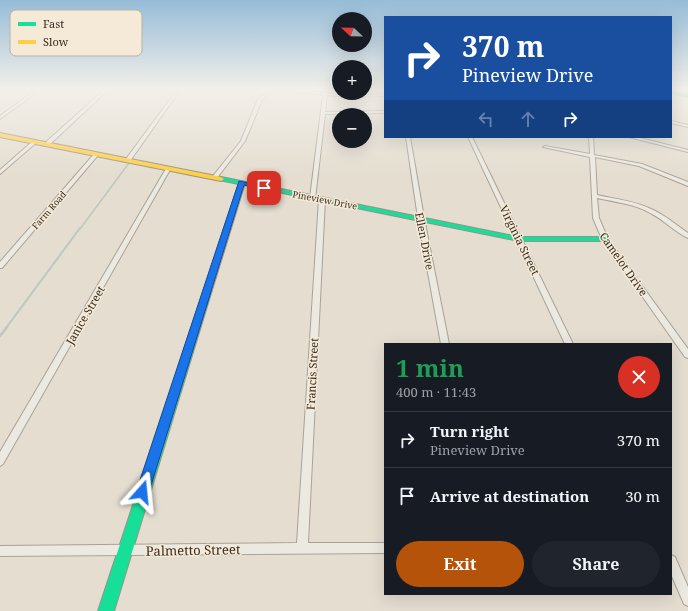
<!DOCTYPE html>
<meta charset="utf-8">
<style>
:root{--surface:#171b24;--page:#20242c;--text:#f1f3f6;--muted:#9ea1a6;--line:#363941;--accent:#b45309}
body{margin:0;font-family:"Noto Serif",serif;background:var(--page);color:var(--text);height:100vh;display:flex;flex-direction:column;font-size:15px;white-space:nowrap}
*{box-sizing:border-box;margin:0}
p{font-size:13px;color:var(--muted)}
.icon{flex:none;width:22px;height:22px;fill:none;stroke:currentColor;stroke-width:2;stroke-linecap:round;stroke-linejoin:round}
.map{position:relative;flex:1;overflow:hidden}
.details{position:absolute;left:384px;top:343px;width:288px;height:252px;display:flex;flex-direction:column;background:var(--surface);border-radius:0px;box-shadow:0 4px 16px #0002}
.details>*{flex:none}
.top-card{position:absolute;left:384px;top:16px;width:288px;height:122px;border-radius:0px;box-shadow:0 4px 16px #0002;background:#1a4fa0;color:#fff;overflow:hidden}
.needle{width:26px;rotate:292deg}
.tools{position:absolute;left:332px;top:12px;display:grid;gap:8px}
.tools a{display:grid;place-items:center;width:40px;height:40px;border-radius:50%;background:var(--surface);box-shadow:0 4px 16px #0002;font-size:20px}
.pin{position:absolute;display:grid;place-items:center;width:34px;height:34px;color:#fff;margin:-17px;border-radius:8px;box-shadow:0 2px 6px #0006}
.me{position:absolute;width:44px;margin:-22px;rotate:18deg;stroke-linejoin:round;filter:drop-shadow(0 0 3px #0008)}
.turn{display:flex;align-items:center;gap:14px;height:84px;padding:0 12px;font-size:18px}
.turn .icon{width:52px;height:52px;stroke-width:2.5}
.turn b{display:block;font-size:28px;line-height:34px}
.lanes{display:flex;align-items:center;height:38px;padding:0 12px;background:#0003;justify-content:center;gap:20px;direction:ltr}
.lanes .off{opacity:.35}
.round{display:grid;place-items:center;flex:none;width:42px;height:42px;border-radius:21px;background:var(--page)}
.headline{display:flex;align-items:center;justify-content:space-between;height:68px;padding:0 12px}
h1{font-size:24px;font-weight:700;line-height:30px;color:#1e9e55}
.button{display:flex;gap:8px;margin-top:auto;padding:8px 12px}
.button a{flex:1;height:46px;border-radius:24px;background:var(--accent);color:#fff;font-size:16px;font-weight:700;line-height:46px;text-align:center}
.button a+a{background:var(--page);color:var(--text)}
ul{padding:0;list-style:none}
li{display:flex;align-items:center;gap:12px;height:56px;padding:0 12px;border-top:1px solid var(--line)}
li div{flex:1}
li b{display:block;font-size:15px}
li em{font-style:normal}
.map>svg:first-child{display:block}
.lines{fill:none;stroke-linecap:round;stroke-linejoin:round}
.stream-far2{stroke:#bbc9bf;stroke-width:1.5}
.stream-far1{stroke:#bbc9bf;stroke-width:2}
.stream{stroke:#bbc9bf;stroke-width:2.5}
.street-casing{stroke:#aaa298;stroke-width:2}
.fast-casing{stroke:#999288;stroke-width:2}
.slow-casing{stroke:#999288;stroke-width:2}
.street{fill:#ece9e1;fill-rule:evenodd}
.fast{fill:#16e098;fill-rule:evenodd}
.slow{fill:#ffcf43;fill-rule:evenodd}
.route{fill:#1a73e8;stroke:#114b97}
.labels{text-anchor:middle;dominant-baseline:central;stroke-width:3;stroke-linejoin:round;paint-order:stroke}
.far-street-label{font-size:9px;fill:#382b21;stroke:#f4ead7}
.street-label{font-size:11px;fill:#382b21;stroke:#f4ead7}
.near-street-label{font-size:13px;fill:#382b21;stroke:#f4ead7}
.key{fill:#f4ead7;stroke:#bcb1a0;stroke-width:1}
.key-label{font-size:11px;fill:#382b21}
</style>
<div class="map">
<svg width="688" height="611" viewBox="0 0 688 611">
<rect width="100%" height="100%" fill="#e4ddd0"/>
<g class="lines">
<!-- stream-far2 -->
<path class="stream-far2" d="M80,229L129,163"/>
<!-- stream-far1 -->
<path class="stream-far1" d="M6,328L80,228"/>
<!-- stream -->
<path class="stream" d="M0,336L7,327"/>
<defs>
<path id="street" d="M36,90H40L0,119V116Z
M104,90H108L49,145H45V143Z
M177,90H180L130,161H126V159Z
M270,90H274L262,100L245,141L217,178H213V176L241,141L258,99Z
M284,90H301L348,95L385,94V96L348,97L327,95L325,112L385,111V113L325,114L315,199H311L310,198L323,95Z
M671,121L688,125V127L671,123Z
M406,137H410L424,218L449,344H441L418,218Z
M468,137H472L573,344H565Z
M589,137H593L594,155L642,164L688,182V186L639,166L595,157L597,195C615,199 635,201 651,209C665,215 676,225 688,233V238C676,233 664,220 652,214C635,204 616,202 597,198L599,218L608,239L688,349V358L685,357L602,239L593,218L590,157L543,147L545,146L590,154Z
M629,137H636L688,150V152Z
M33,141L37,142L0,174V170Z
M95,153L99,154L2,268H0V262Z
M167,167L171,168L3,464L0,466V452Z
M322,197L325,199L308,543H385V553L0,556V546L297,543L319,199Z
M671,555L675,557L688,587V606L684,604L671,574Z"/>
<path id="fast" d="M671,91L688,95V97L671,93Z
M221,177L519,237H605L609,239L605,241H519L219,180V178Z
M208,287L212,290L114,611H98L204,290Z"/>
<path id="slow" d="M0,133L221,177L224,179L221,181L0,137Z
M242,181L245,183L212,290L208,293L205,292L204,290L239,183Z"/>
</defs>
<!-- street casing -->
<use href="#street" class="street-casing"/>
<!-- fast casing -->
<use href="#fast" class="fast-casing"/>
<!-- slow casing -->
<use href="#slow" class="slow-casing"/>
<!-- street -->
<use href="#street" class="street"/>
<!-- fast -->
<use href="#fast" class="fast"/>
<!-- slow -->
<use href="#slow" class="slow"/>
</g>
<!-- sky -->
<linearGradient id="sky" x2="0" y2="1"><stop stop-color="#96bcd8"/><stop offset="0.51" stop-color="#f3f0ea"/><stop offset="1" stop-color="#f3f0ea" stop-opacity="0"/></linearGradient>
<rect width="688" height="176" fill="url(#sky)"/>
<!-- route -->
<path class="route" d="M239,181L264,186L267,188L264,189L244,185L149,492L147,497L142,498L138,497L136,492Z"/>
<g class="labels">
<!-- far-street labels -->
<g class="far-street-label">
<text transform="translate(325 200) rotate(11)">Pineview Drive</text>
<text transform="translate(49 210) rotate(-49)">Farm Road</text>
</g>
<!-- street labels -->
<g class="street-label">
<text transform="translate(520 240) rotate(64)">Virginia Street</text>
<text transform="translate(425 241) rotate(79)">Ellen Drive</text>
<text transform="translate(624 264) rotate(55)">Camelot Drive</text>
<text transform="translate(85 315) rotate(-60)">Janice Street</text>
<text transform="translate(312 374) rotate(-87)">Francis Street</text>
</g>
<!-- near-street labels -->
<g class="near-street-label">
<text transform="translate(193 550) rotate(-1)">Palmetto Street</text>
</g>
</g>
<!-- legend -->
<rect x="10" y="10" width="132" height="46" rx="6" class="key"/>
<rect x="18" y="22" width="18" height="4" fill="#16e098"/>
<rect x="18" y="40" width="18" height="4" fill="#ffcf43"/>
<g class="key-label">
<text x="43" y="28">Fast</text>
<text x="43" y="46">Slow</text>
</g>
</svg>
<div class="tools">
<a><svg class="needle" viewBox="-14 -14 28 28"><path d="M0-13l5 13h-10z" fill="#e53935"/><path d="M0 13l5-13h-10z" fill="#9ea1a6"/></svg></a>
<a>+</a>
<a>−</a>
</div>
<div class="pin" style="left:264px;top:188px;background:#d93025"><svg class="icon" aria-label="arrive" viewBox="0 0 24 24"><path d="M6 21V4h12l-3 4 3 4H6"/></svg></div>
<svg class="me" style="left:142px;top:492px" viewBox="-20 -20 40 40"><path d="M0-17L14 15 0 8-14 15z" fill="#1a73e8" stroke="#fff" stroke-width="4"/></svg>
<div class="top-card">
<div class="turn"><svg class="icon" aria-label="right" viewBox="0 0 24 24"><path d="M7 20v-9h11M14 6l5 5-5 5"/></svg><div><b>370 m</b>Pineview Drive</div></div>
<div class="lanes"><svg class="icon off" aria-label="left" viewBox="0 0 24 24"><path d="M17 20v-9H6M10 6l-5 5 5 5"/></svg><svg class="icon off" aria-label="ahead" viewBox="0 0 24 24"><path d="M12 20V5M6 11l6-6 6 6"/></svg><svg class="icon" aria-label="right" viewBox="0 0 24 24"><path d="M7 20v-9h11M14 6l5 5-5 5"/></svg></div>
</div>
<section class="details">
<div class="headline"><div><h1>1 min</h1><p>400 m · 11:43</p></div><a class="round" style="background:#d93025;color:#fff"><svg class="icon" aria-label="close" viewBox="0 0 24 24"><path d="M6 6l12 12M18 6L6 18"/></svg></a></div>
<ul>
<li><svg class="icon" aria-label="right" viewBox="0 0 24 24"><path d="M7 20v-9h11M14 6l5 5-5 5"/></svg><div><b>Turn right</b><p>Pineview Drive</p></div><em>370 m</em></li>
<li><svg class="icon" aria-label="arrive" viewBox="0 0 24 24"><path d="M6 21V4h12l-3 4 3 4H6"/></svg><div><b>Arrive at destination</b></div><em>30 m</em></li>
</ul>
<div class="button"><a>Exit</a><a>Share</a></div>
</section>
</div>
